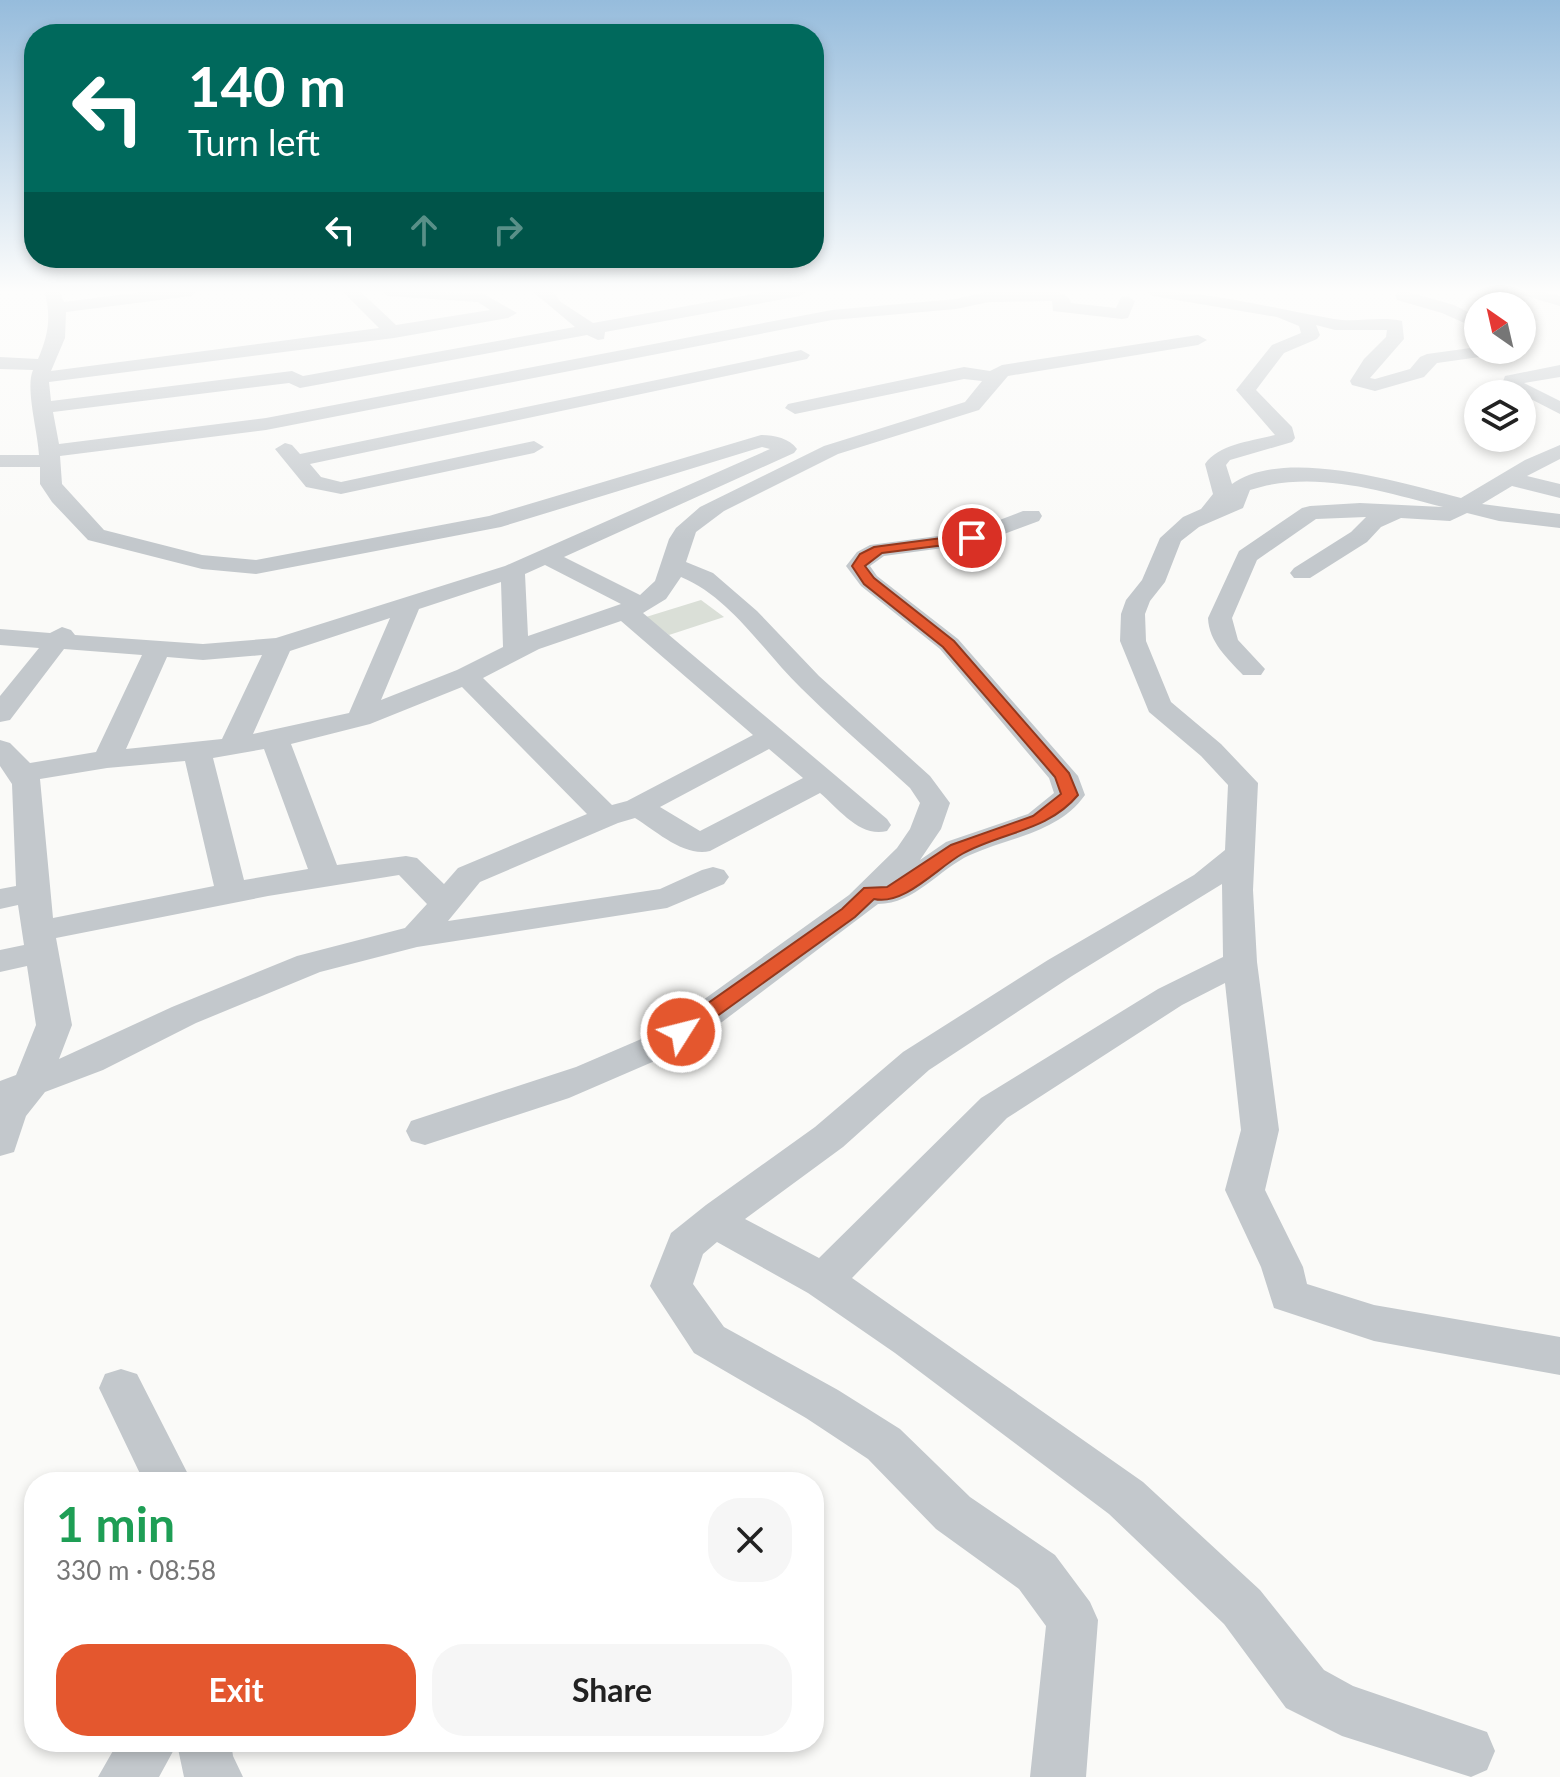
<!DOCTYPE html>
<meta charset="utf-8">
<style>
:root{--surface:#fff;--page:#f6f6f6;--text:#222;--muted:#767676;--accent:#e4572e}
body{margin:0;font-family:Lato,sans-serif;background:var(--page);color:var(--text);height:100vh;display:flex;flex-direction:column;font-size:30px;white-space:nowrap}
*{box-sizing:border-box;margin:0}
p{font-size:26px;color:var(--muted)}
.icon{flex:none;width:44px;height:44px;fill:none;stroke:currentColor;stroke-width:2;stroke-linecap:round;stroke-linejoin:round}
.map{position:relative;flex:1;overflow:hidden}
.drawer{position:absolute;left:24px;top:1472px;width:800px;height:280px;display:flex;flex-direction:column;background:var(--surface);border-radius:32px;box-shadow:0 4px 12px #0003}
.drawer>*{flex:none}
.guide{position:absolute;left:24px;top:24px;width:800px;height:244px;border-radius:32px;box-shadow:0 4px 12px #0003;background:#00695c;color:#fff;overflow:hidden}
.needle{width:52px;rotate:326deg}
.fabs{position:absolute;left:1464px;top:292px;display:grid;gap:16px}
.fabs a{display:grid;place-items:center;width:72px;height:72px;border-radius:50%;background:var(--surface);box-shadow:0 4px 12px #0003;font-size:40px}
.pin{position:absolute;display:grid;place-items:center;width:68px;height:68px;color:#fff;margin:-34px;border:4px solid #fff;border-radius:50%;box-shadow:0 2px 8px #0007}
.me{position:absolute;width:88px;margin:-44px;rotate:54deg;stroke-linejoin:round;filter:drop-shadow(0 0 6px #0008)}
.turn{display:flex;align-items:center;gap:28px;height:168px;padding:0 32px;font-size:36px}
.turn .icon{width:104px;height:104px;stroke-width:2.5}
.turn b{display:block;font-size:56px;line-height:68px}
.lanes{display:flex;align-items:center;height:76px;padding:0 32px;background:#0003;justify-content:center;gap:40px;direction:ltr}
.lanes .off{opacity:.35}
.round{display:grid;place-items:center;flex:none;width:84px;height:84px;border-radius:32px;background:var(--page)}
.headline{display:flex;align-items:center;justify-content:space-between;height:136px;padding:0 32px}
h1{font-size:48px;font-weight:700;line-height:60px;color:#1e9e55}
.primary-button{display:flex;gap:16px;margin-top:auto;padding:16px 32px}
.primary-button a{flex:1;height:92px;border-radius:32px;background:var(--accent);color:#fff;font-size:32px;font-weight:700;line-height:92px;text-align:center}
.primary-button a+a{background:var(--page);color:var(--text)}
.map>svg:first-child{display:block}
.green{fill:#dadfd7}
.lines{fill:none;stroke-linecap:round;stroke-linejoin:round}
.minor{fill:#c3c8cc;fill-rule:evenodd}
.route{fill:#e4572e;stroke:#94391e;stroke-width:2}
</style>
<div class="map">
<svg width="1560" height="1777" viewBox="0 0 1560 1777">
<rect width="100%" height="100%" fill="#fafaf8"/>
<!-- green -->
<path class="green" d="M701,600L724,617L669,635L646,617Z"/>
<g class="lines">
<!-- minor -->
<path class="minor" d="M44,291H60L64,302L149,291H199L191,296L66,312L65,338L51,371L379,328L342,291H360L396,325L490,310L478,302L388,296L380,291L482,293L517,313L508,318L394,338L49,382L51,401L292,371L303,376L575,327L532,291H552L561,302L593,323L770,291H808L800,296L605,332L604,339L598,340L587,335L300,388L289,383L53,412L59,444L266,418L832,310L956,299L990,291H1058L1069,298L1071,303L1116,308L1121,297L1127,296L1135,301L1128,318L1122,319L1053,311L1052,301L989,302L956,309L832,320L266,430L60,456L62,484L104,530L202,555L256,560L489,516L761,435C774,435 789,438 797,449L794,453L564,557L640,595L655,581L669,539L676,528L700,507L824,446L965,402L982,381L964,379L795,414L785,408L788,404L964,367L990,371L1002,365L1198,335L1207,340L1198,345L1008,376L979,410L838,454L724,511L696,532L686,562L713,573L757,611L819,676L930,776L950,803L941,829L920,860L946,842L1028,814L1054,793L1049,778L940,649L861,586L846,566L857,552L870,545L968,532L1023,511H1039L1042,516L1039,521L980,543L884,556L870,566L877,576L958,639L1078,776L1085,795C1058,833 1010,837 970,855C939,869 915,904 878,904L722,1022L664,1057L569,1098L425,1145L411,1141L406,1131L411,1121L576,1067L639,1040L678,1018L849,895L897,848L910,829L920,803L910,788C874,755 836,723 801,688C764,652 730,597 681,577L666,599L643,613L887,819L891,825L887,831C860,838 839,809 820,793L710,851C684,857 656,831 635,818L618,823L480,882L448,921L660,889L702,870L713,867L724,870L729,877L724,884L667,908L417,947L320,972L196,1023L103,1070L45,1092L26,1116L14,1152L0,1156V1081L16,1075L36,1025L27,966L0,972V950L24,945L18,905L0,909V889L16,886L12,784L0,766V740L10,743L30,763L96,752L142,655L64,649L10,720L0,722V696L39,648L0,645V629L50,633L62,627L71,630L75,635L203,644L276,638L505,566L770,449L762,447L501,527L256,574L202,569L88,540L52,502L40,484V467H0V455H39C38,432 25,388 33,370L0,369V357L38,359C48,336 52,316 44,291ZM545,565L621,604L528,636L525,574ZM501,582L503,647L457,670L381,700L419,609ZM390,618L349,713L253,734L290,651ZM621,621L753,735L627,801L612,805L483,678L539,649ZM262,655L222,739L126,749L167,657L203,660ZM462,687L587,814L458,868L444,884L417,858L406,856L337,865L291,744L370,724ZM264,749L308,869L244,880L213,758ZM769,749L803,778L700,831L660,807ZM185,761L214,886L53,918L40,779L107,768ZM399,875L427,904L405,928L297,956L172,1007L59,1059L72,1025L56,938L268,896Z
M1145,291C1210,291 1271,308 1334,319C1356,323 1380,316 1402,321L1404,339L1370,378L1375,379L1410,369L1420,357L1427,354L1478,347V350H1503L1494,355L1437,363L1424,377L1375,391L1352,385L1350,381L1364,359L1386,337L1387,330H1335L1316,325L1320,335L1317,339L1284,353L1256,390L1292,427L1295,438L1292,442L1230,460L1226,465L1232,484C1284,446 1403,483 1461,498L1525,460L1560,445V459L1527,476L1560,484V498L1512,486L1482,504L1560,514V528L1499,521L1467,513L1450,521L1401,518L1381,527L1367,542L1310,578H1294L1290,573L1294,568L1351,532L1366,517L1316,519L1257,560L1232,618L1238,640L1265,669L1261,675H1243C1227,658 1209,642 1208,618L1239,551L1302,508L1310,506L1360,503L1443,507C1381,491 1314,469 1250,490L1243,508L1199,527L1181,541L1165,582L1150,601L1145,614L1146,641L1171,702L1221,744L1258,783L1253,890L1257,962L1279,1130L1265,1190L1303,1267L1307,1284L1374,1305L1560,1337V1375L1374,1341L1274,1308L1261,1267L1225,1190L1241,1130L1225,983L1182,1005L1007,1118L852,1278L1143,1482L1260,1590L1324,1670L1353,1686L1487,1732L1495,1751L1487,1770L1471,1777L1342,1736L1286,1708L1224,1624L1109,1514L895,1353L808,1293L717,1242L703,1254L693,1284L724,1327L838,1390L900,1429L970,1497L1055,1555L1090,1602L1098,1620L1086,1777H1030L1046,1626L1019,1589L936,1529L868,1459L806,1418L694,1353L650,1286L671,1233L706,1205L815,1127L903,1052L1048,960L1194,875L1225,850L1228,785L1201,756L1149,712L1120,641L1121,614L1126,600L1142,580L1160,538L1183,517L1201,509L1213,494L1205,464C1219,444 1252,441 1275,435L1236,390L1272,345L1301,333L1299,326L1277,317L1153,296ZM1222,884L1223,957L1158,989L981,1098L819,1258L745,1219L843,1147L929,1070L1072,976Z
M1405,291L1454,305L1478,317V329L1442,313L1397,300L1395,296L1397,292Z
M1508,291H1540L1560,296V306Z
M801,350L810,355L807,359L310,464L321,477L341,482L534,441L544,447L534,453L341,494L306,487L275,449L285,443L292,445L300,454Z
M1560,365V377L1524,383L1560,401V414L1502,384L1505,376Z
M121,1369L137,1374L192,1482H144L99,1388L105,1374Z
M118,1742H231L233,1756L243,1777H184L177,1744L159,1777H98Z"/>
</g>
<!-- sky -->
<linearGradient id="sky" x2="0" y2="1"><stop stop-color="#96bcdc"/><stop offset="0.54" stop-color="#fdfdfc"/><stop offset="1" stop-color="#fdfdfc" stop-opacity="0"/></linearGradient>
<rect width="1560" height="540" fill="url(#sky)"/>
<!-- route -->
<path class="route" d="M972,534L978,538L976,541L882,553L865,566L874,578L954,641L1069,773L1078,795C1047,832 1001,832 962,854C937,868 904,906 874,899L855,917L688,1037H674L671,1032L674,1027L842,909L864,888L887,887L951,845L1033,816L1061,794L1055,777L943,647L864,584L852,566L860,554L874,547Z"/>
</svg>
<div class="fabs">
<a><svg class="needle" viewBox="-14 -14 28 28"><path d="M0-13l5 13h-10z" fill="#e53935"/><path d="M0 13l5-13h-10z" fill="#767676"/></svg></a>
<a><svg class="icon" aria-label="layers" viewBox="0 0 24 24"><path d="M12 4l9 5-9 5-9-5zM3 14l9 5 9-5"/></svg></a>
</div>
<div class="pin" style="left:972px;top:538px;background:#d93025"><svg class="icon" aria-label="arrive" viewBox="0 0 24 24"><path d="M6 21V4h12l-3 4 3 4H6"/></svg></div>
<svg class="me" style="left:681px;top:1032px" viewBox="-20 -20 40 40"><circle r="17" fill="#e4572e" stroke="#fff" stroke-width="3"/><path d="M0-11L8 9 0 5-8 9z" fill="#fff"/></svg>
<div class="guide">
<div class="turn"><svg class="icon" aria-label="left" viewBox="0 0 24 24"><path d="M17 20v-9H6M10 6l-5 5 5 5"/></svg><div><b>140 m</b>Turn left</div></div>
<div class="lanes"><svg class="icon" aria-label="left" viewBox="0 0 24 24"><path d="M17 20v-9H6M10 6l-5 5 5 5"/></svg><svg class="icon off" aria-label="ahead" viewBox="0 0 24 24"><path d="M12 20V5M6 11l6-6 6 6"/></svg><svg class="icon off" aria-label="right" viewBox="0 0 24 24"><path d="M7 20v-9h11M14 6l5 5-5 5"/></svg></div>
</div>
<section class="drawer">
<div class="headline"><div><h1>1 min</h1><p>330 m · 08:58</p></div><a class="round"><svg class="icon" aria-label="close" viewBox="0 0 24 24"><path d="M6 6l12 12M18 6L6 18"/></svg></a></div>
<div class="primary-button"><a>Exit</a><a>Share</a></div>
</section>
</div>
